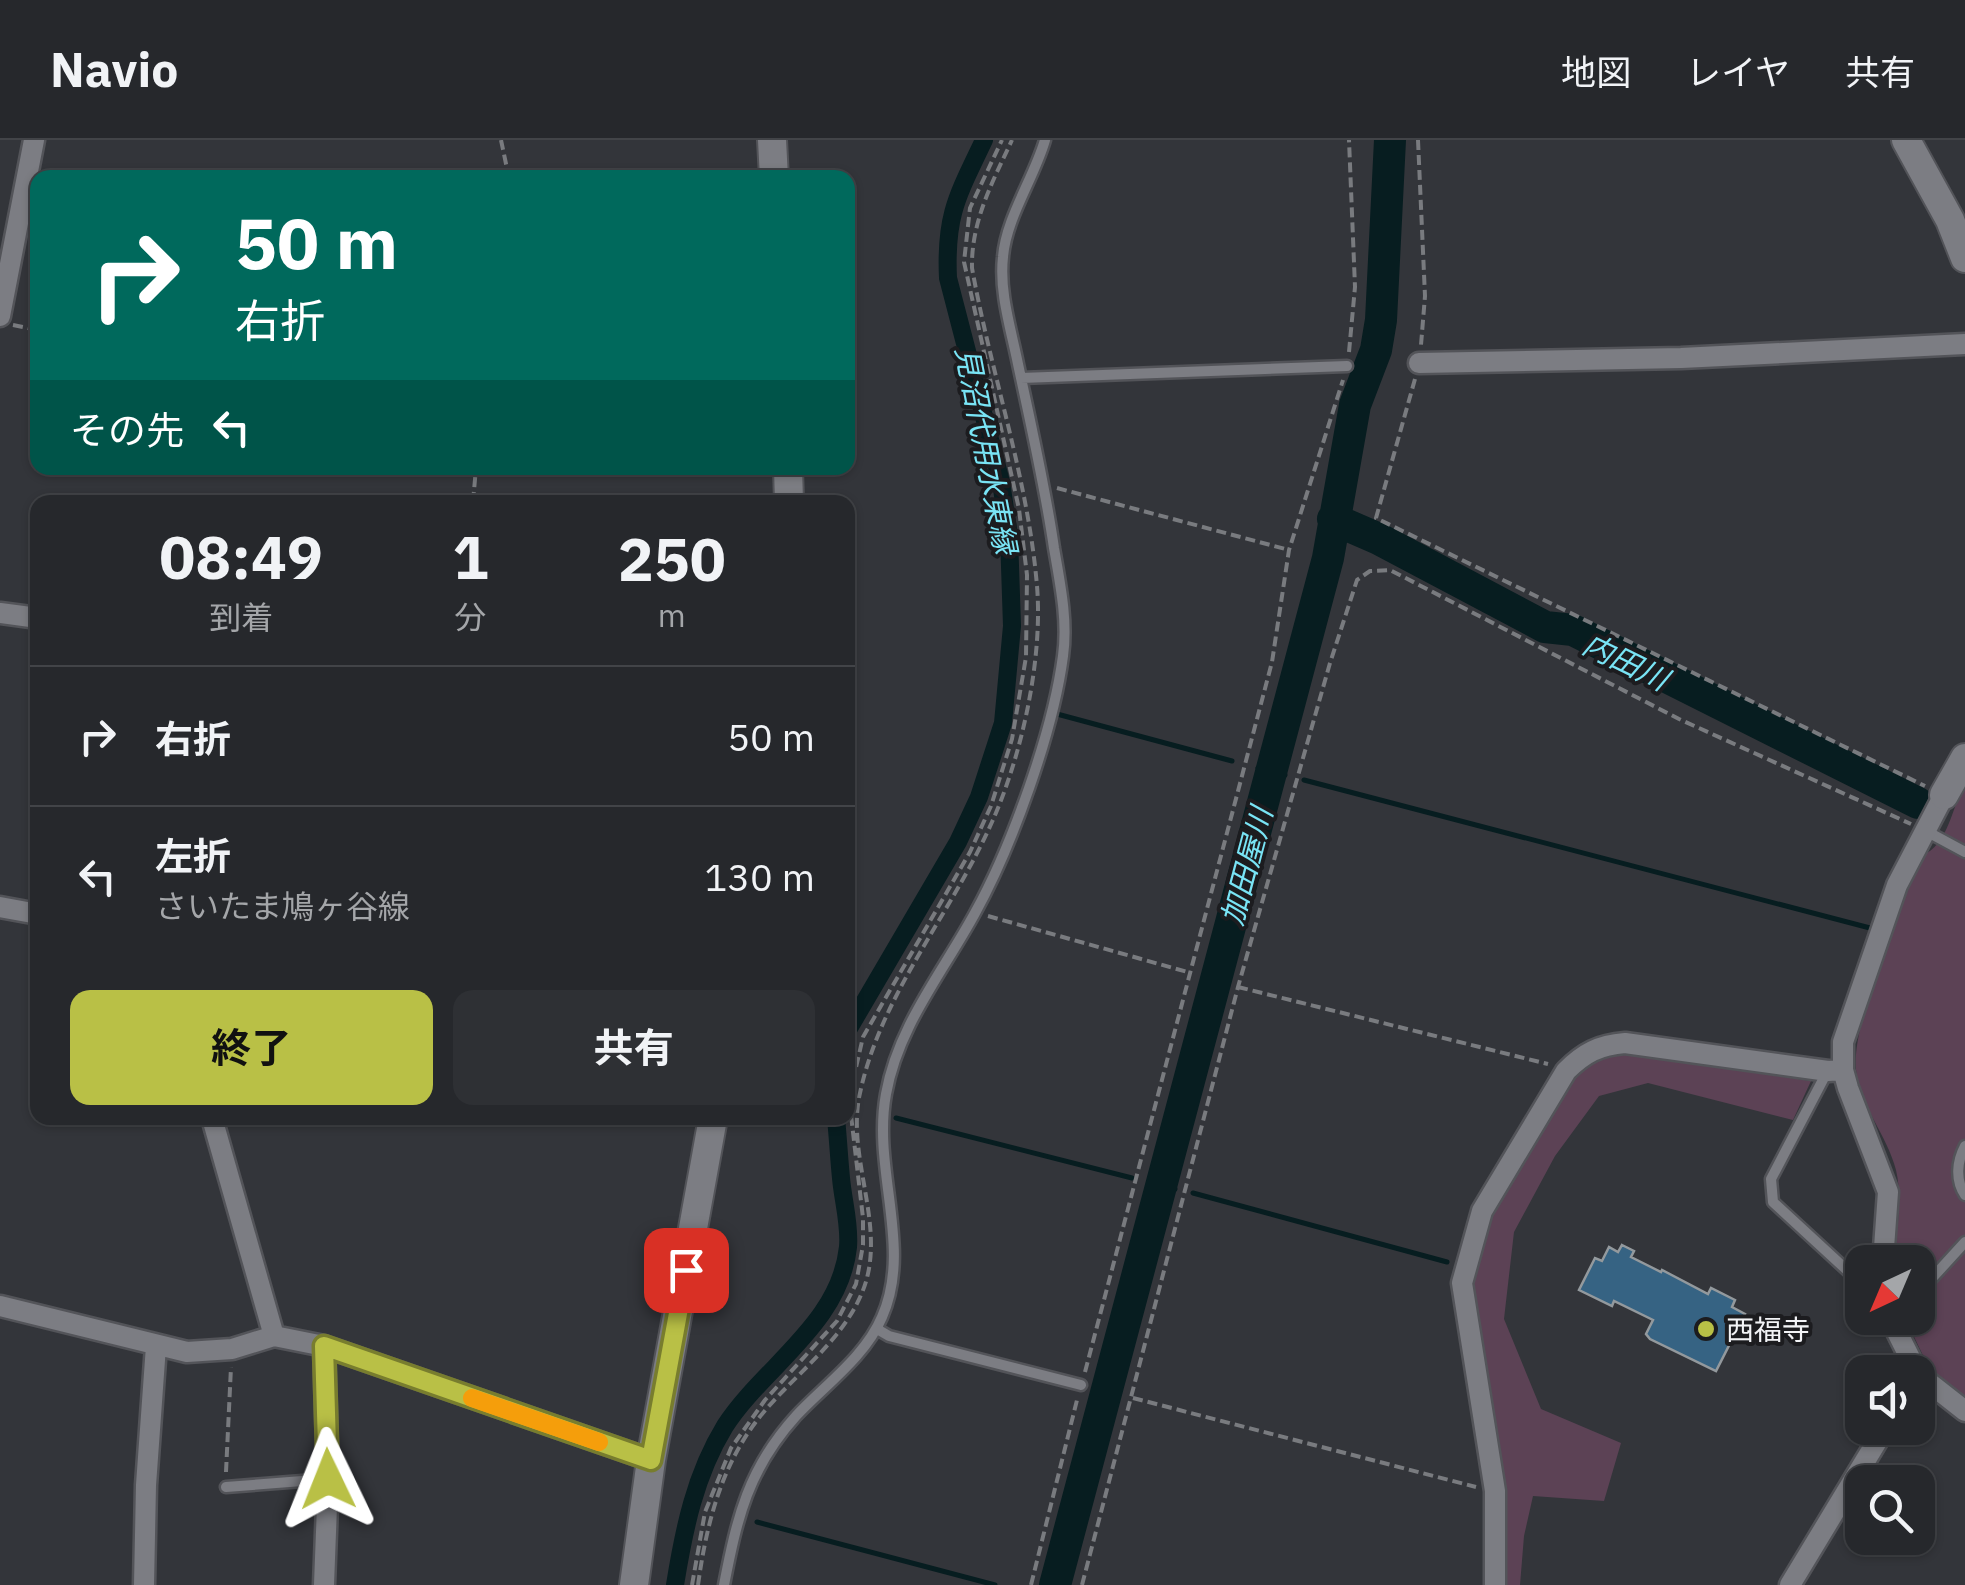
<!DOCTYPE html>
<html lang="ja">
<meta charset="utf-8">
<style>
:root{--surface:#26282c;--page:#2e3034;--text:#f1f3f6;--muted:#a4a6a9;--line:#424448;--accent:#b9c046}
body{margin:0;font-family:"IBM Plex Sans","Noto Sans JP",sans-serif;background:var(--page);color:var(--text);height:100vh;display:flex;flex-direction:column;font-size:38px;white-space:nowrap}
*{box-sizing:border-box;margin:0}
p{font-size:32px;color:var(--muted)}
.icon{flex:none;width:55px;height:55px;fill:none;stroke:currentColor;stroke-width:2;stroke-linecap:round;stroke-linejoin:round}
.map{position:relative;flex:1;overflow:hidden}
.sheet{position:absolute;left:30px;top:355px;width:825px;height:630px;display:flex;flex-direction:column;background:var(--surface);border-radius:20px;box-shadow:0 2px 8px #0004,0 0 0 2px var(--line)}
.sheet>*{flex:none}
.hud{position:absolute;left:30px;top:30px;width:825px;height:305px;border-radius:20px;box-shadow:0 2px 8px #0004,0 0 0 2px var(--line);background:#00695c;color:#fff;overflow:hidden}
.needle{width:65px;rotate:224deg}
.fabs{position:absolute;left:1845px;top:1105px;display:grid;gap:20px}
.fabs a{display:grid;place-items:center;width:90px;height:90px;border-radius:20px;background:var(--surface);box-shadow:0 2px 8px #0004,0 0 0 2px var(--line);font-size:50px}
.pin{position:absolute;display:grid;place-items:center;width:85px;height:85px;color:#fff;margin:-42px;border-radius:20px;box-shadow:0 5px 15px #0006}
.me{position:absolute;width:110px;margin:-55px;rotate:358deg;stroke-linejoin:round;filter:drop-shadow(0 0 8px #0008)}
.turn{display:flex;align-items:center;gap:35px;height:210px;padding:0 40px;font-size:45px}
.turn .icon{width:130px;height:130px;stroke-width:2.5}
.turn b{display:block;font-size:70px;line-height:85px}
.then{display:flex;align-items:center;height:95px;padding:0 40px;background:#0003;gap:20px;font-size:38px}
.eta{display:flex;justify-content:space-evenly;align-items:center;height:170px;text-align:center}
.eta b{font-size:60px;font-weight:700;line-height:70px}
.action{display:flex;gap:20px;margin-top:auto;padding:20px 40px}
.action a{flex:1;height:115px;border-radius:20px;background:var(--accent);color:#111;font-size:40px;font-weight:700;line-height:115px;text-align:center}
.action a+a{background:var(--page);color:var(--text)}
ul{padding:0;list-style:none}
li{display:flex;align-items:center;gap:30px;height:140px;padding:0 40px;border-top:2px solid var(--line)}
li div{flex:1}
li b{display:block;font-size:38px}
li em{font-style:normal}
header{display:flex;align-items:center;gap:60px;box-sizing:border-box;height:140px;padding:0 50px;background:var(--surface);border-bottom:2px solid var(--line)}
header strong{font-size:48px}
nav{display:flex;gap:55px;margin-inline-start:auto;font-size:35px}
.map>svg:first-child{display:block}
.green{fill:#5c4255}
.lines{fill:none;stroke-linecap:round;stroke-linejoin:round}
.stream{stroke:#071d20;stroke-width:5}
.canal{stroke:#071d20;stroke-width:18}
.river{stroke:#071d20;stroke-width:32}
.building{fill:#366383;stroke:#93999d;stroke-width:2.5}
.lane-casing{stroke:#535459;stroke-width:15}
.street-casing{stroke:#535459;stroke-width:25}
.secondary-casing{stroke:#535459;stroke-width:32}
.path{stroke:#797b7f;stroke-width:4;stroke-dasharray:10 5;stroke-linecap:butt}
.lane{stroke:#7c7d83;stroke-width:10}
.street{stroke:#7c7d83;stroke-width:20}
.secondary{stroke:#7c7d83;stroke-width:28}
.route-casing{stroke:#787d2e;stroke-width:25}
.route{stroke:#b9c046;stroke-width:18}
.slow{stroke:#f59e0b;stroke-width:18}
.poi-dot{fill:#b9c046;stroke:#1c1c1f;stroke-width:4}
.labels{text-anchor:middle;dominant-baseline:central;stroke-width:8;stroke-linejoin:round;paint-order:stroke}
.poi-label{font-size:28px;fill:#f3f4f7;stroke:#1c1c1f;text-anchor:start}
.water-label{font-size:30px;font-style:italic;fill:#79e4f5;stroke:#1c1c1f}
</style>
<header>
<strong>Navio</strong>
<nav><a>地図</a><a>レイヤ</a><a>共有</a></nav>
</header>
<div class="map">
<svg width="1965" height="1445" viewBox="0 0 1965 1445">
<rect width="100%" height="100%" fill="#33353a"/>
<!-- green -->
<path class="green" d="M1965,643V1256L1930,1230L1905,1178H1918V1122H1892C1897,1092 1903,1061 1896,1030C1887,995 1860,966 1856,930C1851,880 1903,767 1921,716C1949,705 1952,666 1965,643Z
M1611,911L1811,941L1793,980L1648,943L1599,956L1555,1016L1514,1092L1504,1179L1541,1269L1621,1303L1604,1361L1533,1356L1524,1396L1520,1445H1503L1470,1150L1498,1057L1569,944L1590,920Z"/>
<g class="lines">
<!-- stream -->
<path class="stream" d="M1057,574L1232,621
M1258,628L1285,635
M1304,640L1870,788
M896,978L1132,1038
M1149,1042L1175,1049
M1193,1053L1447,1122
M757,1382L995,1445"/>
<!-- canal -->
<path class="canal" d="M848,890L958,702L979,657L1003,583L1012,486L1009,396L1001,342L948,138C945,74 958,55 984,0
M675,1445C684,1389 695,1335 725,1286C764,1226 840,1184 848,1107C850,1084 843,1061 841,1038C839,1018 838,998 836,978"/>
<!-- river -->
<path class="river" d="M1333,379L1379,399L1545,487L1573,490L1918,663
M1055,1445L1328,418L1355,265L1376,210L1381,180L1390,0"/>
</g>
<!-- building -->
<path class="building" d="M1622,1105L1634,1111L1631,1117L1661,1132L1662,1130L1708,1154L1711,1148L1735,1160L1732,1167L1745,1174L1716,1231L1650,1199L1646,1194L1653,1180L1614,1161L1612,1166L1579,1150L1595,1118L1602,1121L1609,1107L1618,1112Z"/>
<g class="lines">
<defs>
<path id="lane" d="M1021,238L1347,226
M1926,691L1965,712
M1827,932L1771,1039L1773,1062L1862,1144
M1965,1006C1957,1021 1955,1040 1965,1055
M1925,1146L1965,1102
M877,1189L889,1196L1081,1245
M226,1347L328,1339
M724,1445C737,1378 748,1329 796,1276C825,1245 865,1217 882,1177C913,1107 872,1030 886,954C898,886 943,832 975,773C1012,706 1053,592 1063,516C1068,480 1060,443 1054,408C1045,346 1031,285 1018,224C1011,189 999,152 1003,117C1006,78 1034,38 1045,0"/>
<path id="street" d="M0,176L34,0
M1419,223L1681,218L1965,204
M0,473L38,478
M0,767L38,774
M212,978L274,1196
M1883,1122L1888,1052L1848,948L1843,930V902L1897,745L1944,655
M0,1166L187,1212L232,1209L274,1196L324,1206L651,1320
M1890,1178L1918,1234L1965,1271
M324,1206L328,1339L324,1445
M144,1445L146,1345L156,1206
M1495,1445V1351L1462,1143L1482,1071L1566,931C1584,913 1599,905 1625,903L1828,931L1843,930
M1790,1445L1885,1288"/>
<path id="secondary" d="M772,0L774,38
M1906,0L1950,80L1965,118
M788,328L789,362
M1944,655L1965,618
M634,1445L651,1320L713,978"/>
</defs>
<!-- lane casing -->
<use href="#lane" class="lane-casing"/>
<!-- street casing -->
<use href="#street" class="street-casing"/>
<!-- secondary casing -->
<use href="#secondary" class="secondary-casing"/>
<!-- path -->
<path class="path" d="M501,0L509,38
M1418,0L1425,156L1421,205
M13,185L38,190
M1349,212L1355,147L1349,0
M1415,239L1376,378L1925,646
M1057,348L1289,410
M473,362L476,328
M988,776L1191,833
M1238,847L1548,924
M1085,1232L1272,522L1289,410L1343,240
M1133,1258L1476,1347
M226,1332L231,1227
M692,1445L705,1372L731,1308L765,1260L837,1181L856,1144L863,1105V1078L849,958L863,897L970,712L991,666L1012,599L1026,517L1027,435L1019,369L964,122L970,68L1002,0
M698,1445C706,1387 720,1330 755,1283C788,1239 839,1206 861,1155C890,1090 845,1019 860,953C881,854 952,773 992,682C1022,615 1043,519 1037,446C1028,338 991,234 972,128C971,81 993,41 1012,0
M1031,1445L1078,1256
M1082,1445L1238,847L1330,523L1357,440L1370,431L1390,430L1679,579L1911,684"/>
<!-- lane -->
<use href="#lane" class="lane"/>
<!-- street -->
<use href="#street" class="street"/>
<!-- secondary -->
<use href="#secondary" class="secondary"/>
</g>
<g class="lines">
<defs>
<path id="route" d="M328,1339L324,1206L651,1320L686,1130"/>
</defs>
<!-- route casing -->
<use href="#route" class="route-casing"/>
<!-- route -->
<use href="#route" class="route"/>
<!-- slow -->
<path class="slow" d="M472,1258L599,1302"/>
</g>
<!-- markers -->
<circle class="poi-dot" cx="1706" cy="1189" r="10"/>
<g class="labels">
<!-- poi labels -->
<g class="poi-label">
<text x="1726" y="1189">西福寺</text>
</g>
<!-- water labels -->
<g class="water-label">
<text transform="translate(987 310) rotate(79)">見沼代用水東縁</text>
<text transform="translate(1626 521) rotate(26)">内田川</text>
<text transform="translate(1246 726) rotate(-75)">加田屋川</text>
</g>
</g>
</svg>
<div class="fabs">
<a><svg class="needle" viewBox="-14 -14 28 28"><path d="M0-13l5 13h-10z" fill="#e53935"/><path d="M0 13l5-13h-10z" fill="#a4a6a9"/></svg></a>
<a><svg class="icon" aria-label="sound" viewBox="0 0 24 24"><path d="M4 9h4l5-4v14l-5-4H4zM17 9q2 3 0 6"/></svg></a>
<a><svg class="icon" aria-label="search" viewBox="0 0 24 24"><circle cx="10" cy="10" r="6"/><path d="M15 15l6 6"/></svg></a>
</div>
<div class="pin" style="left:686px;top:1130px;background:#d93025"><svg class="icon" aria-label="arrive" viewBox="0 0 24 24"><path d="M6 21V4h12l-3 4 3 4H6"/></svg></div>
<svg class="me" style="left:328px;top:1339px" viewBox="-20 -20 40 40"><path d="M0-17L14 15 0 8-14 15z" fill="#b9c046" stroke="#fff" stroke-width="4"/></svg>
<div class="hud">
<div class="turn"><svg class="icon" aria-label="right" viewBox="0 0 24 24"><path d="M7 20v-9h11M14 6l5 5-5 5"/></svg><div><b>50 m</b>右折</div></div>
<div class="then">その先<svg class="icon" aria-label="left" viewBox="0 0 24 24"><path d="M17 20v-9H6M10 6l-5 5 5 5"/></svg></div>
</div>
<section class="sheet">
<div class="eta">
<div><b>08:49</b><p>到着</p></div>
<div><b>1</b><p>分</p></div>
<div><b>250</b><p>m</p></div>
</div>
<ul>
<li><svg class="icon" aria-label="right" viewBox="0 0 24 24"><path d="M7 20v-9h11M14 6l5 5-5 5"/></svg><div><b>右折</b></div><em>50 m</em></li>
<li><svg class="icon" aria-label="left" viewBox="0 0 24 24"><path d="M17 20v-9H6M10 6l-5 5 5 5"/></svg><div><b>左折</b><p>さいたま鳩ヶ谷線</p></div><em>130 m</em></li>
</ul>
<div class="action"><a>終了</a><a>共有</a></div>
</section>
</div>
